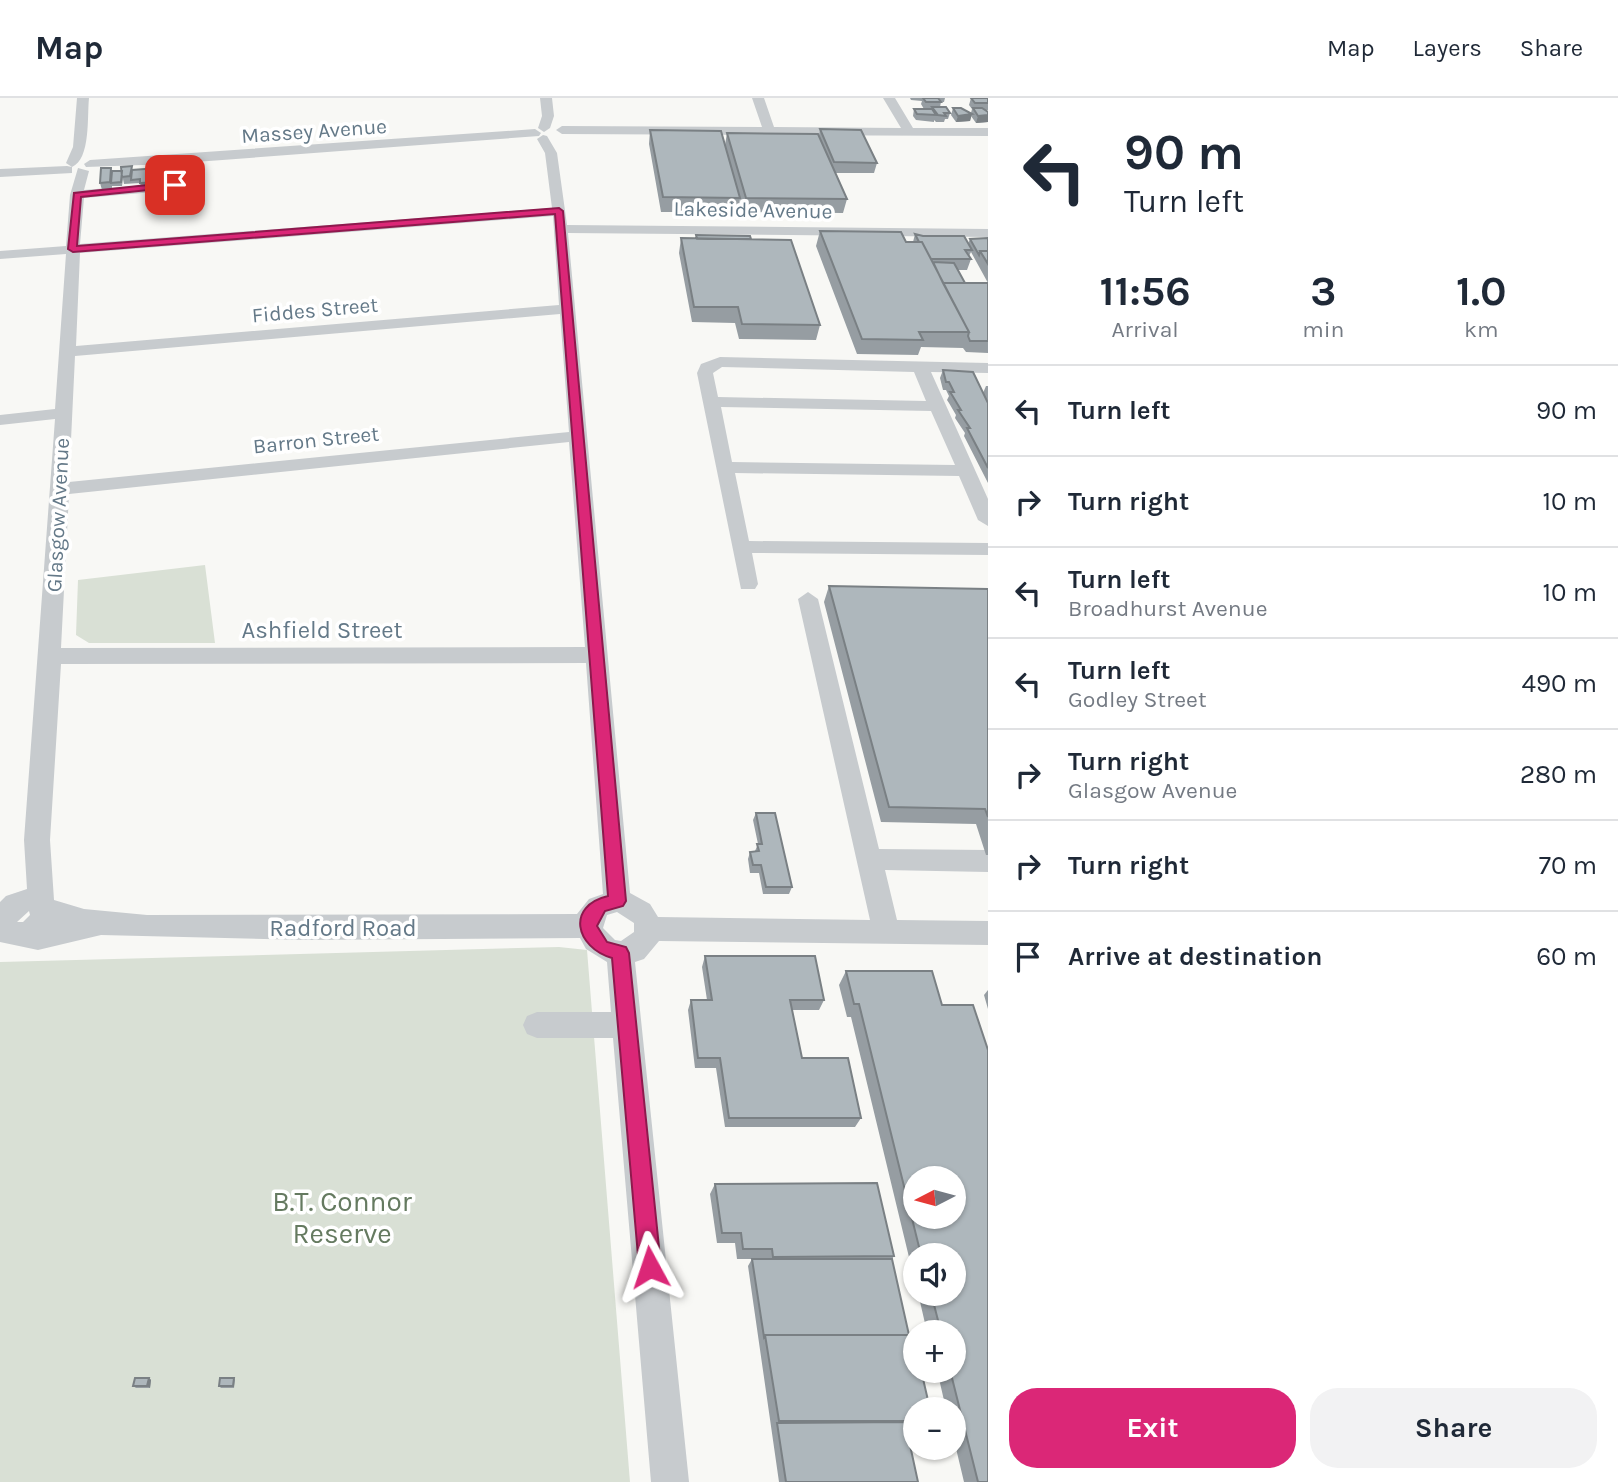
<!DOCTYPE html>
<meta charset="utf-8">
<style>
:root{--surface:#fff;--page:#f2f2f3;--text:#1f2937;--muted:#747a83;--line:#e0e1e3;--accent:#db2777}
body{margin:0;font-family:Karla,sans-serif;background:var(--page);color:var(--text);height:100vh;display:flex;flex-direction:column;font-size:26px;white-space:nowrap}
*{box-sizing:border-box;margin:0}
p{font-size:23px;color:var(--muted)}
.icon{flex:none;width:38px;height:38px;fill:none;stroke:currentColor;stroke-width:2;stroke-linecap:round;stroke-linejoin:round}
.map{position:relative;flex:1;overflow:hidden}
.panel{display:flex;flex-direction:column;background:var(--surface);width:630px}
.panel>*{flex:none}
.hud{background:#fff;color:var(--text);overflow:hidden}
.needle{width:46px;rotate:264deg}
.tools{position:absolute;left:903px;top:1068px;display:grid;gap:14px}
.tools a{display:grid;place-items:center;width:63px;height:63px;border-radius:50%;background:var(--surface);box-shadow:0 2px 5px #0004;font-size:35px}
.pin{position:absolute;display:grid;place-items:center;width:60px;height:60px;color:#fff;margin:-30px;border-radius:14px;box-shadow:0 4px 10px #0006}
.me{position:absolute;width:77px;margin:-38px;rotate:355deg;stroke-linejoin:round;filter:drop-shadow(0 0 5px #0008)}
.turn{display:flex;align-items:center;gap:24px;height:147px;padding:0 21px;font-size:32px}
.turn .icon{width:91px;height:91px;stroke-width:2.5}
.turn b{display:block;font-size:49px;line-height:60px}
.eta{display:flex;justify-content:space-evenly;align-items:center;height:119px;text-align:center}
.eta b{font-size:42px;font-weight:700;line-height:49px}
.button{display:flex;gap:14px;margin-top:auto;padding:14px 21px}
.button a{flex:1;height:80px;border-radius:28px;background:var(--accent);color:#fff;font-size:28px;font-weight:700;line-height:80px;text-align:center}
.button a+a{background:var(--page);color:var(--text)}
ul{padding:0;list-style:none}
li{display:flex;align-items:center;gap:21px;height:91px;padding:0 21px;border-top:2px solid var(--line)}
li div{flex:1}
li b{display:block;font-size:26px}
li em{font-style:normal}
header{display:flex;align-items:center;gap:42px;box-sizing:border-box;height:98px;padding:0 35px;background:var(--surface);border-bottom:2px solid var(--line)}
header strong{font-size:33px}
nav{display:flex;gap:38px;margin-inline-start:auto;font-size:24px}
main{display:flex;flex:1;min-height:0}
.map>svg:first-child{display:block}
.green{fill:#d9e0d5}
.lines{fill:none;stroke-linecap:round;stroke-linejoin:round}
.minor{fill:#c7cbce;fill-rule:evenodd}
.wall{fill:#969da2}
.shaded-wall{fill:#7a8084}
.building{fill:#aeb7bc;stroke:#7a8084;stroke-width:2;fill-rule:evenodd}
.route{fill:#db2777;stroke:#8e194d;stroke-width:2}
.labels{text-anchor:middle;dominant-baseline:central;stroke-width:7;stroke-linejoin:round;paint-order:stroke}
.far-street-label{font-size:21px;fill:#647988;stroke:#fff}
.street-label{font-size:24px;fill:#647988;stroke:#fff}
.near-park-label{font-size:28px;fill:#657a60;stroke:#fff}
</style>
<header>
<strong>Map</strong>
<nav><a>Map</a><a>Layers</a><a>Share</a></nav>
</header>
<main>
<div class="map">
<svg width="988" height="1384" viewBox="0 0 988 1384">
<rect width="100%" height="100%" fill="#f8f8f5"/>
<!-- green -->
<path class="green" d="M205,467L215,545H89L76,537L78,482Z
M559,849L587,852L630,1384H0V864Z"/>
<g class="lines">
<!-- minor -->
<path class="minor" d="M77,0H89C87,18 91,61 72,69L66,65L73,49Z
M540,0H552L554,18L550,30L544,34L538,30L542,18Z
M752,0H764L774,29L901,30L883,0H895L913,30H988V38L562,36L556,32L562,28L762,29Z
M535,31L541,35L539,38L182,65V87L177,92L84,100L80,146L552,110L545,55L537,41L543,37L547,38L557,55L567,127L988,131V139L568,135L630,795L650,806L658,819L870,822L798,501L808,494L818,501L879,751L988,752V774L885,772L897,822L988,823V847L659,843L644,861L635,864L689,1384H651L613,940H537L527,936L523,927L527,918L537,914H611L607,864L586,851L580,840L305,842L101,837L38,852L0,844V804L6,798L27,791L24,742L55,321L0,327V317L55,311L66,156L0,161V153L66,148L70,97L78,70L89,73L84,92L169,85L170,66L86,69L84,66L90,62ZM553,118L559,207L76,248L80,155ZM560,216L569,334L69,384L75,258ZM569,344L585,549L61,550L69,396ZM586,565L603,796L589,801L577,816L147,817L84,811L54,802L50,742L61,566ZM29,813L30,817L23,824H17ZM617,814L634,825V834L621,843L615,842L603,830L607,817Z
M67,68L72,69V75L0,79V71Z
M720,259L988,265V275L931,274L988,401V428L978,422L959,378L735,375L749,443L988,445V457L752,455L758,486L755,491H741L697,275L701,266ZM722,269L914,274L926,303L718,299L713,275ZM721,309L931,313L955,367L732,364Z"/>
</g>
<!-- wall -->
<path class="wall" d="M910,0H945L944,4H941L940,9L950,15L948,21H945L944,24H936L934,22V24L916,22L913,18L914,11H924L921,6L922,3L911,2Z
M971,0H988V12H985L988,14V24L976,25L971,18L970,23L956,24L951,17L953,10L971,15L972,11L969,7Z
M820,31L877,65L874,75H835L847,101L843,115L744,114L740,101L738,114H661L649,46L650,32L725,47L727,35L819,38Z
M132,72L173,73V83L163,84L162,88L141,89L140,85L124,86L123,81L122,88H112V91L102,92L100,85L112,73Z
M820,133L906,144H913L915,136L968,146L970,141L988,140V185L971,154L969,158L971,161L967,172H958L965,185H988V255L966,254L963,250L921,249L918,257L857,256L816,148Z
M696,137L751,141L820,227L816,242L739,241L735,225L692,224L679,155L681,140L696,141Z
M943,272L983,295L986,288H988V385L964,338L965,335L955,320L956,317L949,305L947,302L949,298L946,292H943L940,280Z
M829,488L988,491V757H986L976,726L881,724L824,504Z
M756,715L792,789L789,796H763L759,775H750L748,761L750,754L755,753L758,746L753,722Z
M705,858L824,902L819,912H792L802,960L861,1020L855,1029H725L716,970H695L688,912L691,902H707L702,869Z
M846,873H932L988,1384H964L954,1342V1311H946L937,1272H954V1234H927L918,1195H954V1157H915V1184L851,919H847L839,887Z
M988,892V911L984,897Z
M715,1086L894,1158L892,1161L915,1311V1329H906L918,1384H779L748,1168L752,1161H765H737L735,1145H717L710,1096Z
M149,1280L151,1282L150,1290H136L133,1288Z
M234,1280L235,1282L234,1290H221L219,1288Z"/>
<!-- shaded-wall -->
<path class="shaded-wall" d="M972,16L970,23L956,24L958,18Z
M988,17V24L976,25L978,18Z
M149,1280L151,1282L150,1290L147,1288Z"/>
<!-- building -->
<path class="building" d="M923,0H938L941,4H926Z
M971,0H988V5H975Z
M932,9H946L950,15H944L946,18L938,17Z
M953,10H961L972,16L958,18Z
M973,10H982L988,14V17L978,18Z
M914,11H932L936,17L917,16Z
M820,31L861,32L877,65L834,64Z
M650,32L721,33L740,100L663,99Z
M727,35L818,36L847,101L746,100Z
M132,68L130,78L122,79L121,69Z
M172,69V79L162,80V84L140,85V81L131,82L132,72Z
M101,70H111L110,84L100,85Z
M112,73H122L121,84L111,85Z
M820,133L901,134L906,144H922L969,234H919L923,242L862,241Z
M915,136L923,138H964L972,152H965L971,161H931L922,144H919Z
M696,137L750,138L751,141H697Z
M681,140L791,142L820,227L742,226L738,209H694Z
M988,140V153H980L979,157L970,141Z
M980,153H988V166Z
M933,164L954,165L965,185H943Z
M943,185H988V243H970L968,238L969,234Z
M943,272L973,274L988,305V370L967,330H970L958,312H961L952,297L950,294H954L949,284H946Z
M829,488L988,491V719L985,711L889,709Z
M756,715H775L792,789H766L761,767H753L750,754L759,753L757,746H762Z
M705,858H815L824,902H790L802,960H848L861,1020H729L720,960H698L691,902H712Z
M846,873H932L942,907H973L988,952V1384H978L950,1272H954V1234H941L931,1195H954V1157H921L859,906H854ZM915,1080H954V1118H915Z
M877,1085L894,1158L773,1159L772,1151H743L741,1135H722L715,1086Z
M752,1161H892L909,1237H765L764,1239Z
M765,1237H912L915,1249V1272H921L930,1311H915V1323H779Z
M135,1280H149L147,1288H133Z
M220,1280H234L233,1288H219Z
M905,1324L918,1384H786L777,1325Z"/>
<!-- route -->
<path class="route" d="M175,84L178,89L81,99L77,148L559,110L563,113L626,803L623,808L605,813L597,828L607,844L626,849L629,855L661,1169L658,1177L650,1180L642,1177L639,1169L612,860C575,849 566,808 608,798L555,116L73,154L68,151L74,95Z"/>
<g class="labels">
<!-- far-street labels -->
<g class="far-street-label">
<text transform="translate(314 33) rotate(-4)">Massey Avenue</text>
<text transform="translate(753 112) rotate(1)">Lakeside Avenue</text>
<text transform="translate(315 212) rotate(-5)">Fiddes Street</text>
<text transform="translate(316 342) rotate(-6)">Barron Street</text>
<text transform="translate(58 417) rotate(-87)">Glasgow Avenue</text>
</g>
<!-- street labels -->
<g class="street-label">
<text x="322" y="532">Ashfield Street</text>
<text x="343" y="830">Radford Road</text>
</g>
<!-- near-park labels -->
<g class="near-park-label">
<text x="342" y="1103">B.T. Connor<tspan x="342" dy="32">Reserve</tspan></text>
</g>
</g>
</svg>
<div class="tools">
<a><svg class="needle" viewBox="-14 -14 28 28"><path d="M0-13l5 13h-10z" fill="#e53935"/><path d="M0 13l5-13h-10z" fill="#747a83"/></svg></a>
<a><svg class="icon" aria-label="sound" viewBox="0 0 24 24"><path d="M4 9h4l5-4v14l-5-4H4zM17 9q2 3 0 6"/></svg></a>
<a>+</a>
<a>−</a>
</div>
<div class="pin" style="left:175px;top:87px;background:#d93025"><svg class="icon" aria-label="arrive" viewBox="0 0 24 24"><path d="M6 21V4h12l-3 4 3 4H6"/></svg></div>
<svg class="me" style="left:650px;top:1169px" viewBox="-20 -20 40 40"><path d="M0-17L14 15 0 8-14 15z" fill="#db2777" stroke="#fff" stroke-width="4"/></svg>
</div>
<section class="panel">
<div class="hud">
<div class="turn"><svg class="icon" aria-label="left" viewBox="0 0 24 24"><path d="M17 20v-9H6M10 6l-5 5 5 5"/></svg><div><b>90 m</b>Turn left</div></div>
</div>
<div class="eta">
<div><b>11:56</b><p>Arrival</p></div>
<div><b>3</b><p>min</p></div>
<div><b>1.0</b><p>km</p></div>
</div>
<ul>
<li><svg class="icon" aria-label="left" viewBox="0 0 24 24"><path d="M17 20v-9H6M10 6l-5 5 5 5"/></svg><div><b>Turn left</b></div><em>90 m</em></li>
<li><svg class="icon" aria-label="right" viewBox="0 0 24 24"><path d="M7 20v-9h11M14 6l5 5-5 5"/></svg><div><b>Turn right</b></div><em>10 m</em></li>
<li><svg class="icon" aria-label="left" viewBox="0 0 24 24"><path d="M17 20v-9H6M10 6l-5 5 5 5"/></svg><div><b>Turn left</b><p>Broadhurst Avenue</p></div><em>10 m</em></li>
<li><svg class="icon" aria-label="left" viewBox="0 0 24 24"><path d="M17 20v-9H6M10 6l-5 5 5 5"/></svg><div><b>Turn left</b><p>Godley Street</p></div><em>490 m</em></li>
<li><svg class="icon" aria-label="right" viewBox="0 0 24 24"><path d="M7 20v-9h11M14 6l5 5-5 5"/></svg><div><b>Turn right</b><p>Glasgow Avenue</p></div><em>280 m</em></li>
<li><svg class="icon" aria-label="right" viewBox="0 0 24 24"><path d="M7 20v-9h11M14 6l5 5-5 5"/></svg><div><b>Turn right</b></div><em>70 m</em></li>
<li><svg class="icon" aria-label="arrive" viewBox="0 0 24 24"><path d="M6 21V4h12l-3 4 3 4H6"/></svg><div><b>Arrive at destination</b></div><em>60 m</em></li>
</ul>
<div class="button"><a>Exit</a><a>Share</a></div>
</section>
</main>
